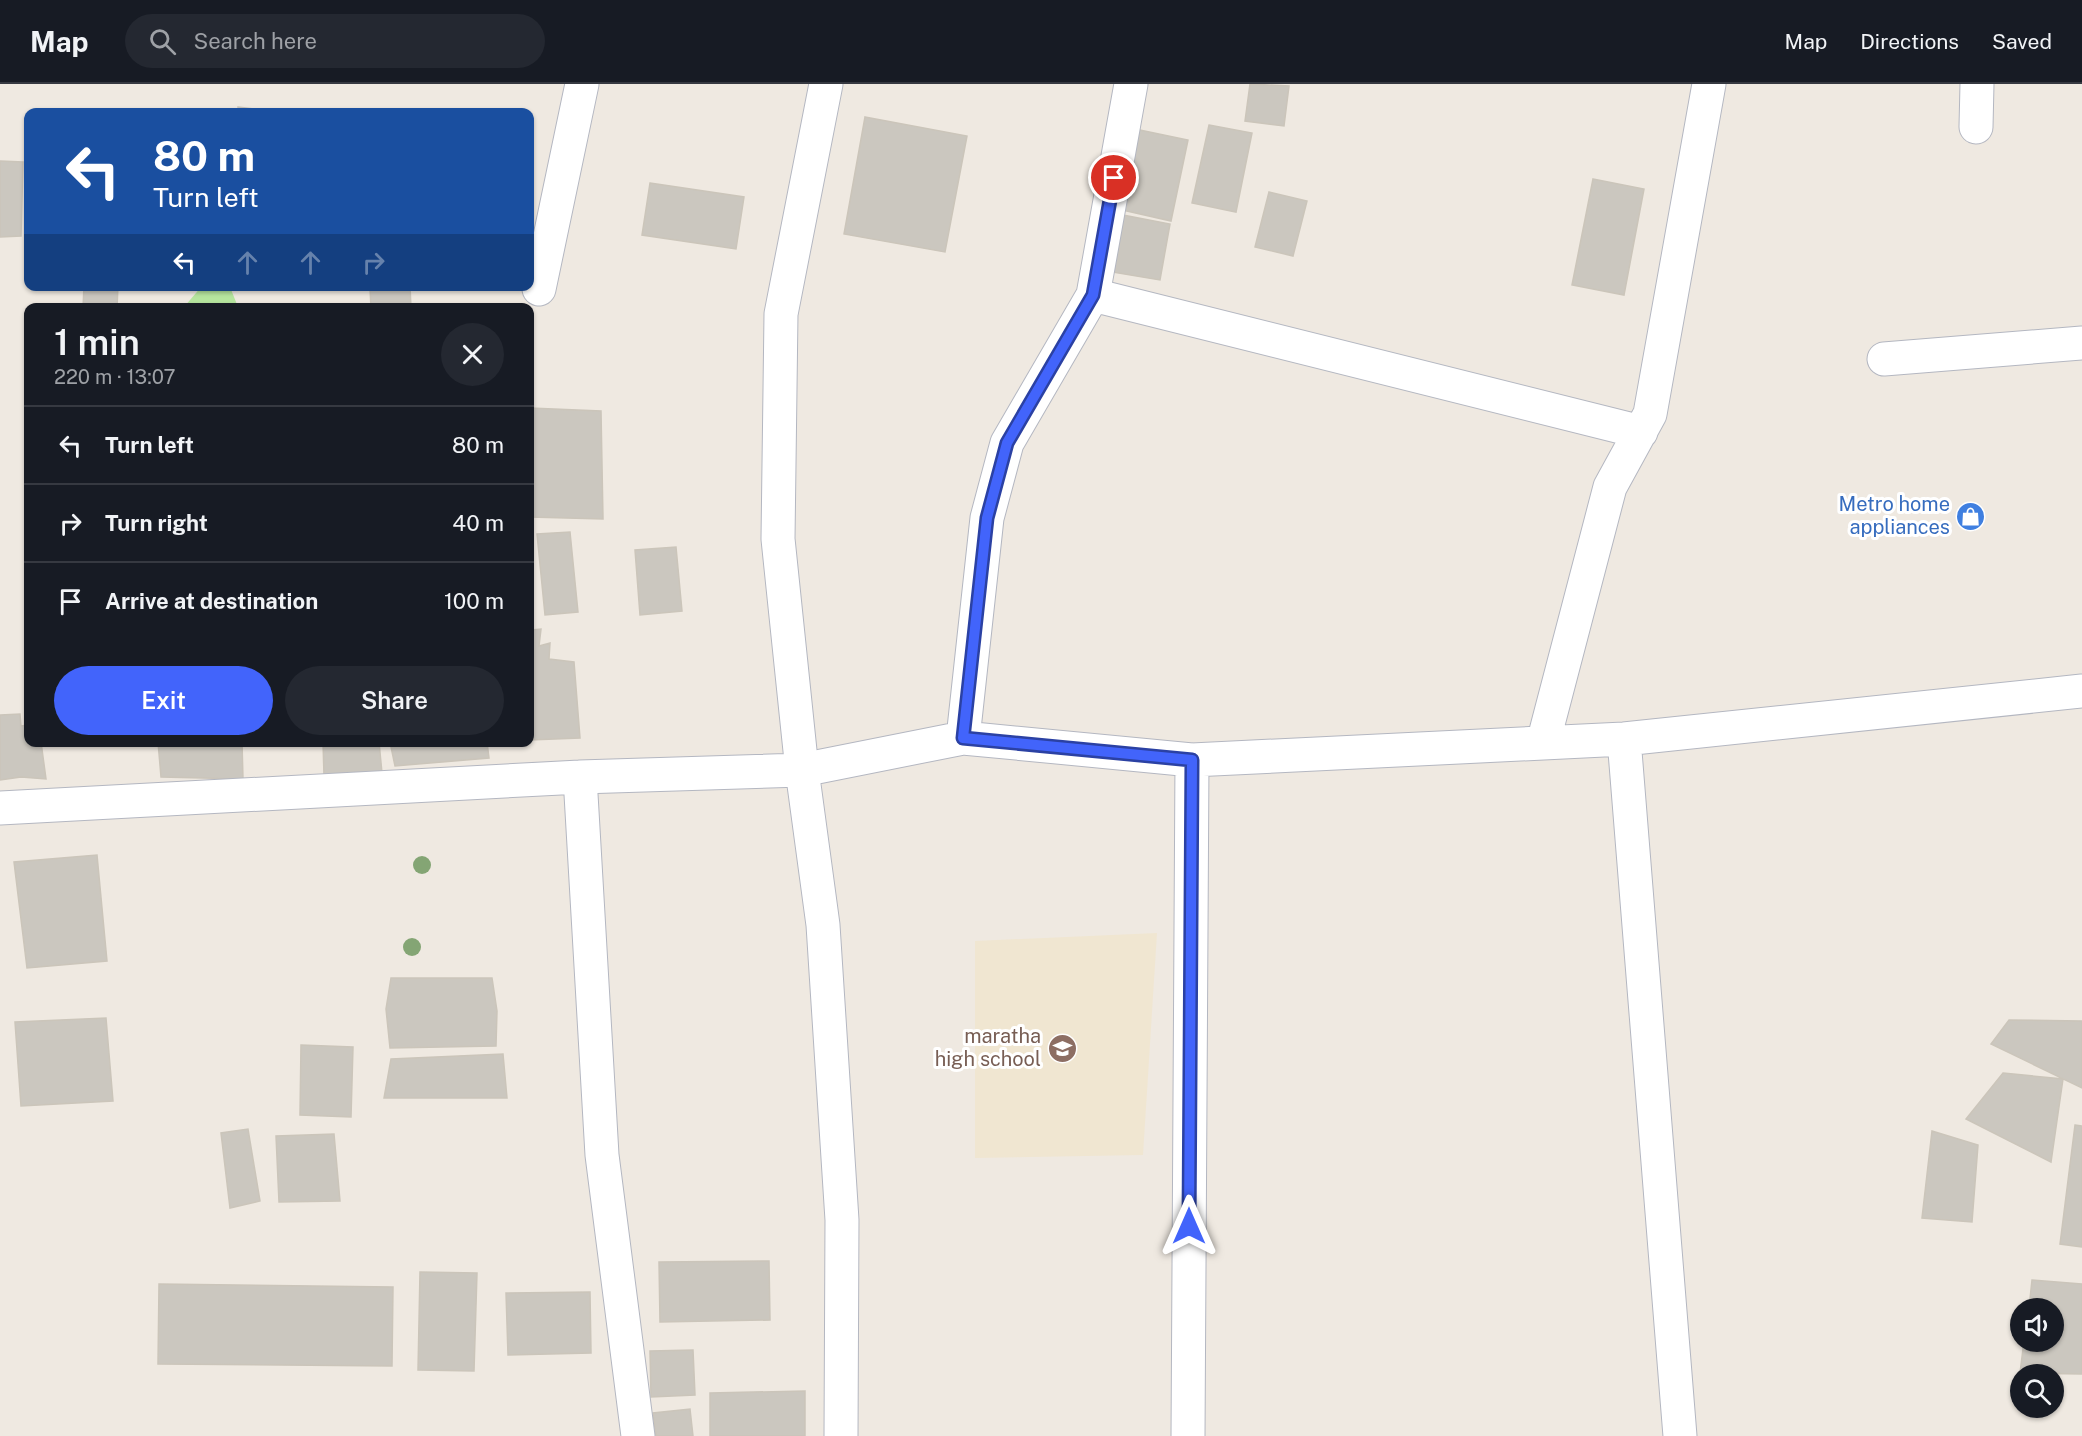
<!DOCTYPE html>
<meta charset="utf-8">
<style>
:root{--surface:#171b24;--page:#242831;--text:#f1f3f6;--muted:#9ea1a6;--line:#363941;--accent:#4264fb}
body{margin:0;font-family:"Public Sans",sans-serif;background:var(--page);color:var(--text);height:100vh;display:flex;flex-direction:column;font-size:22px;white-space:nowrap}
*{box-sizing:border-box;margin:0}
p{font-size:20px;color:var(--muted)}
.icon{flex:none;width:33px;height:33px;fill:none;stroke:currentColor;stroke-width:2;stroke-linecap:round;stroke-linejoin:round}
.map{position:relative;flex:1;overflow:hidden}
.drawer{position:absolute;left:24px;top:219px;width:510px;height:444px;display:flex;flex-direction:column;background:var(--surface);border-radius:12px;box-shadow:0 2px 4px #0004}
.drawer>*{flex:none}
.hud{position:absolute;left:24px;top:24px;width:510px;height:183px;border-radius:12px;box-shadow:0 2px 4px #0004;background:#1a4fa0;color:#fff;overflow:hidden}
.fabs{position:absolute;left:2010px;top:1214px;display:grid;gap:12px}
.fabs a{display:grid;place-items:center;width:54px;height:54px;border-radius:50%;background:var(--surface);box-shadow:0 2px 4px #0004;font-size:30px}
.pin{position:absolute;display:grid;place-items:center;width:51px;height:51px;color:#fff;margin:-26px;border:3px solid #fff;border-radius:50%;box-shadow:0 2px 6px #0007}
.me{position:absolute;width:66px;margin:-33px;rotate:0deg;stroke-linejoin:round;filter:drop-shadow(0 0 4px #0008)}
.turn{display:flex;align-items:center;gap:21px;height:126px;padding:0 30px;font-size:27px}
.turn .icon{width:78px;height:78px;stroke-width:2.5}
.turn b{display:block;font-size:42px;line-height:51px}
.lanes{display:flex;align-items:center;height:57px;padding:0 30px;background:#0003;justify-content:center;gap:30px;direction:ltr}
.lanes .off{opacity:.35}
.round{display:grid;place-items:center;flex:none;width:63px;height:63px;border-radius:32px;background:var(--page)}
.summary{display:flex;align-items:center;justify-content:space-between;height:102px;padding:0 30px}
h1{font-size:36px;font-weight:600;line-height:45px}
.primary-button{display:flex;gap:12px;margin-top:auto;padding:12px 30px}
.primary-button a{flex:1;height:69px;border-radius:36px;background:var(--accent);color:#fff;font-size:24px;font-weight:600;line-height:69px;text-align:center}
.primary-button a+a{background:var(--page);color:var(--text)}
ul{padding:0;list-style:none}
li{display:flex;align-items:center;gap:18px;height:78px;padding:0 30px;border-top:2px solid var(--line)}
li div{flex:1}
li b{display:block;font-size:22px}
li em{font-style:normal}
header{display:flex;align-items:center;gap:36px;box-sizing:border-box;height:84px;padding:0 30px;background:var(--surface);border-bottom:2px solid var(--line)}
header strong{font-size:28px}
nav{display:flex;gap:33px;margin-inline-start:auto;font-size:21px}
.search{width:420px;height:54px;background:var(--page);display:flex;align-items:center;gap:15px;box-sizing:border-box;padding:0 21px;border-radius:33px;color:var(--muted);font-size:22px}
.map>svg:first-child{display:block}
.education{fill:#f0e6d1}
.green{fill:#b6e59e}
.building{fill:#cbc7bf;stroke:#cbc5ba;stroke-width:1.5}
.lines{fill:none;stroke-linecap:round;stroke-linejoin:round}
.street-casing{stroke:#b4b7c1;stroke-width:35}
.street{stroke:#fff;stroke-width:33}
.tree{fill:#84a574}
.route-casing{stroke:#2b41a3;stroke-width:15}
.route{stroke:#4264fb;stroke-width:10}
.labels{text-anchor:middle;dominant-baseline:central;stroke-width:6;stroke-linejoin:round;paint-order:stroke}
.shop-label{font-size:20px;fill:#366cbe;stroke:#fff;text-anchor:end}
.education-label{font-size:20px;fill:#785e54;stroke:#fff;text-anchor:end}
</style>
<header>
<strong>Map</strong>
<div class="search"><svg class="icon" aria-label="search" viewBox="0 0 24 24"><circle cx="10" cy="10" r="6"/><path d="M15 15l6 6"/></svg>Search here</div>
<nav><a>Map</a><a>Directions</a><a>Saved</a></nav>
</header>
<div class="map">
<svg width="2082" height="1352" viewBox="0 0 2082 1352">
<rect width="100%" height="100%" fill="#efe9e1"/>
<!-- education -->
<path class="education" d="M1157,849L1143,1071L975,1074V857Z"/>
<!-- green -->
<path class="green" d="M202,202L230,203L238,223H184Z"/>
<!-- building -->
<path class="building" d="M1250,0L1289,2L1284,42L1245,37Z
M238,23L276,28H238Z
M865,33L967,52L945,168L844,150Z
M1209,41L1252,49L1236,128L1192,119Z
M1135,45L1188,56L1171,137L1122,126Z
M0,77L23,78L21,152L0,153Z
M1593,95L1644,105L1624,211L1572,201Z
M650,99L744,113L736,165L642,151Z
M1269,108L1307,117L1293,172L1255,163Z
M1123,131L1170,140L1160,196L1112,188Z
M84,202H118L117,224H83Z
M410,202L411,224H371L370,204Z
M530,324L601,327L603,435L530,433Z
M570,448L578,528L545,531L537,450Z
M676,463L682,527L640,531L635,466Z
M530,539L531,546L541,545L539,562L550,559L549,575L574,578L580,654L530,656Z
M20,630L21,642L28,641V658H41L46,695L21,693L0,696V631Z
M158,658H242L243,695L161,693Z
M323,658H379L382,689L324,692Z
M390,658H487L489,674L395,682Z
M97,771L107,877L27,884L14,778Z
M391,894H492L497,927L496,962L390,964L386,925Z
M106,934L113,1017L21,1022L15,938Z
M2009,936L2082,937V1004L1991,960Z
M301,961L353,963L351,1033L300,1031Z
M503,970L507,1014H384L391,975Z
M2003,989L2063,995L2051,1078L1966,1035Z
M2075,1041L2082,1042V1163L2060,1160Z
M248,1045L260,1117L230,1124L221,1049Z
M1932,1047L1978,1061L1972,1138L1922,1134Z
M334,1050L340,1117L279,1118L276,1052Z
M769,1177L770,1236L660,1238L659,1178Z
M420,1188L477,1189L474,1287L418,1286Z
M2032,1196L2082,1200V1290L2020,1289L2024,1257H2054V1224H2029Z
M159,1200L393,1203L392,1282L158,1280Z
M590,1208L591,1269L508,1271L506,1209Z
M693,1266L695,1311L651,1313L650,1267Z
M805,1307V1352H710V1309Z
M690,1325L693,1352H656L653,1329Z"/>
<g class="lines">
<defs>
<path id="street" d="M826,0L781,230L778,455L802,686L823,841L842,1136L841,1352
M1976,43L1977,0
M539,205L582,0
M1093,211L1641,348
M1884,275L2082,259
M963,654L987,434L1007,359L1093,211L1131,0
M1624,655L1680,1352
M1543,659L1610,403L1650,330L1709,0
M580,693L602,1071L638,1352
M0,724L580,693L802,686L963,654L1192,676L1624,655L2082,607
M1188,1352L1192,676"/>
</defs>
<!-- street casing -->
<use href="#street" class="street-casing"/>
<!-- street -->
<use href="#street" class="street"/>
</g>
<!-- trees -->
<g class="tree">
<circle cx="422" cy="781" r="9"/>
<circle cx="412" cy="863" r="9"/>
</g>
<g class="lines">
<defs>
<path id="route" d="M1114,94L1093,211L1007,359L987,434L963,654L1192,676L1189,1142"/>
</defs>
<!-- route casing -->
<use href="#route" class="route-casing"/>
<!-- route -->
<use href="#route" class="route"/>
</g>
<!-- icons -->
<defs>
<symbol id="shop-disc" viewBox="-11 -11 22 22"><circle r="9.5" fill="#3f7fe0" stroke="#fff"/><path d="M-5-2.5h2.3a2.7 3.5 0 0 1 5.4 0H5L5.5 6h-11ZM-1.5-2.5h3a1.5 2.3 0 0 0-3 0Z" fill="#fff"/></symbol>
<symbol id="school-disc" viewBox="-11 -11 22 22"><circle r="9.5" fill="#8d6e63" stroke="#fff"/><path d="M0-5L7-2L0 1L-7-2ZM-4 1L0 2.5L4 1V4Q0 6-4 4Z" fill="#fff"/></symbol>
</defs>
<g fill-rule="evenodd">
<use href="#shop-disc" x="1954" y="416" width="33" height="33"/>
<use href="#school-disc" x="1046" y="948" width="33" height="33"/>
</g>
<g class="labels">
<!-- shop labels -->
<g class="shop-label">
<text x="1950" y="420">Metro home<tspan x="1950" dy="23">appliances</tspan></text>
</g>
<!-- education labels -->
<g class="education-label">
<text x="1041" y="952">maratha<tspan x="1041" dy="23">high school</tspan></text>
</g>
</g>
</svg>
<div class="fabs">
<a><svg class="icon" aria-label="sound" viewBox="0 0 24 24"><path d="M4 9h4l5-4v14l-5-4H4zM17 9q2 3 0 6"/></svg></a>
<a><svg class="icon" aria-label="search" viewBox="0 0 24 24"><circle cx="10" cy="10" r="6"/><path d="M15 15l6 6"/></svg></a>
</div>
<div class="pin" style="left:1114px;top:94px;background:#d93025"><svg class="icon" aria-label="arrive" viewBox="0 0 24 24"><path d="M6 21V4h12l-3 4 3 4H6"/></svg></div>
<svg class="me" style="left:1189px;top:1142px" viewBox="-20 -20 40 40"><path d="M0-17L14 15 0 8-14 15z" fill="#4264fb" stroke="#fff" stroke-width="4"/></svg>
<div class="hud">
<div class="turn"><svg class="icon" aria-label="left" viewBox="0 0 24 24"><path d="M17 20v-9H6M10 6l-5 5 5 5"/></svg><div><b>80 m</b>Turn left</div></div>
<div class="lanes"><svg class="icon" aria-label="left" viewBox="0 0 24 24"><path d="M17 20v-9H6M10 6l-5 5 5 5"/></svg><svg class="icon off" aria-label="ahead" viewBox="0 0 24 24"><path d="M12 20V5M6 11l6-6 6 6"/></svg><svg class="icon off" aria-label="ahead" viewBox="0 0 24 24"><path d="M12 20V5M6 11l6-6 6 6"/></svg><svg class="icon off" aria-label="right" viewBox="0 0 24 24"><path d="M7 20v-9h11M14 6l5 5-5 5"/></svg></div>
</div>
<section class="drawer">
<div class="summary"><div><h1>1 min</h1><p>220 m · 13:07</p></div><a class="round"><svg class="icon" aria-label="close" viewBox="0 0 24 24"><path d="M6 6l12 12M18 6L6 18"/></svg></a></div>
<ul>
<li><svg class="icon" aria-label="left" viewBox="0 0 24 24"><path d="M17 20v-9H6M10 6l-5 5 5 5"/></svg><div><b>Turn left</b></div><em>80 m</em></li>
<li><svg class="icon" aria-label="right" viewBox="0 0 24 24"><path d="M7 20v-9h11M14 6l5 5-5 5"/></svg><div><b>Turn right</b></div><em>40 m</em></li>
<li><svg class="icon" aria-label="arrive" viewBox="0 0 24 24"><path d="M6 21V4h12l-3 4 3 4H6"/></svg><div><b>Arrive at destination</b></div><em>100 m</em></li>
</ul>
<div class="primary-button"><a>Exit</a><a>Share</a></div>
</section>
</div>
